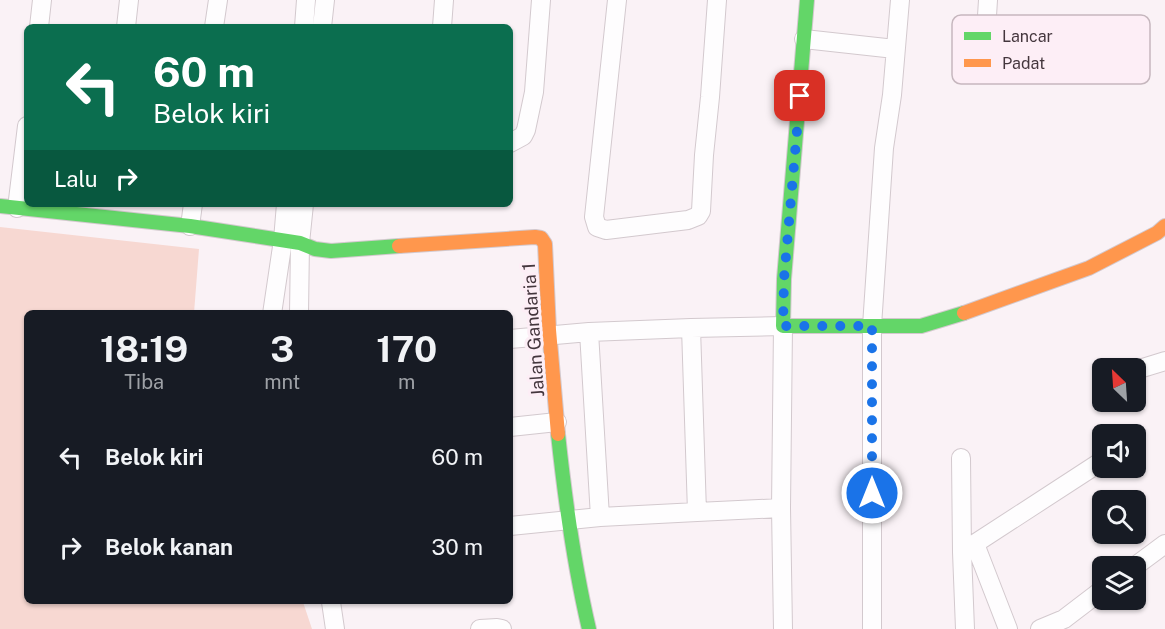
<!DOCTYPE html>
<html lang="id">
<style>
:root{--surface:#171b24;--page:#242831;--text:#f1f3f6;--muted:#9ea1a6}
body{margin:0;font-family:"Public Sans",sans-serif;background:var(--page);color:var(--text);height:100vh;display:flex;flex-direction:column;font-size:22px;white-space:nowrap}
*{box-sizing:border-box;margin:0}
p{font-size:20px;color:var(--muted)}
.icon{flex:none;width:33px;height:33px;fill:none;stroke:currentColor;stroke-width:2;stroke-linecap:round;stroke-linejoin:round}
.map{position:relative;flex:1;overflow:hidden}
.panel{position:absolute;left:24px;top:310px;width:489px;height:294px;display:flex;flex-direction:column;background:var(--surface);border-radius:9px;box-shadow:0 2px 4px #0004}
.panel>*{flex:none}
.hud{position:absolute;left:24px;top:24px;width:489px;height:183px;border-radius:9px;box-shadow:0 2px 4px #0004;background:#0b6e4f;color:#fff;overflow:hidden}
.needle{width:39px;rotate:335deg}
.tools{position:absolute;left:1092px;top:358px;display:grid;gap:12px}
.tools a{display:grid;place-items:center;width:54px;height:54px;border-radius:9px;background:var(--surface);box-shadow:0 2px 4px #0004;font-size:30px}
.pin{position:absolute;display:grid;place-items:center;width:51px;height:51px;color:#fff;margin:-26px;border-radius:12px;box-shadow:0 3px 9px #0006}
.me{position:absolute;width:66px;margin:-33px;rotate:0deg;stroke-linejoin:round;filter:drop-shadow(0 0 4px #0008)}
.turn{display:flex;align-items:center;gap:21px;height:126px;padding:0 30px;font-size:27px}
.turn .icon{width:78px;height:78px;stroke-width:2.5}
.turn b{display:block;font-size:42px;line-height:51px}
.then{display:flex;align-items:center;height:57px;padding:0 30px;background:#0003;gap:12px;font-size:22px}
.eta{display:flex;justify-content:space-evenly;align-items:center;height:102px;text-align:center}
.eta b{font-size:36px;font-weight:700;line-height:42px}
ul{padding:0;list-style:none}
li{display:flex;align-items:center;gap:18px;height:90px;padding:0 30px}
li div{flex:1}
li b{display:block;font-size:22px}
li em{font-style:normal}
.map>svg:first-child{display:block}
.green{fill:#f7d8d2}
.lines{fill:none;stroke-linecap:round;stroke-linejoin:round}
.street-casing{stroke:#d3c9ce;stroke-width:20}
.fast-casing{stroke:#d3c9ce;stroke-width:16}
.slow-casing{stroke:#d3c9ce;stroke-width:16}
.street{stroke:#fefdfe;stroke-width:18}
.fast{stroke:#63d668;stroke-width:14}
.slow{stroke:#ff974d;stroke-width:14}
.route{stroke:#1a73e8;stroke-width:10;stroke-dasharray:0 18}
.labels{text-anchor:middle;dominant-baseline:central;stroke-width:6;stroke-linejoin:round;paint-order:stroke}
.street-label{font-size:18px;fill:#44363d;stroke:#fdeef6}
.key{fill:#fdeef6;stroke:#c6b7be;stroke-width:1.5}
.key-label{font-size:16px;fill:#44363d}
</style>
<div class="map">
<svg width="1165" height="629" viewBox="0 0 1165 629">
<rect width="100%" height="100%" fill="#faf2f6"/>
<!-- green -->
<path class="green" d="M0,227L199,249L194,313L27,314V602H303L312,629H0Z"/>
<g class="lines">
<defs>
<path id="street" d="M617,0L594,217L597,227L606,230L688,220L698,216L701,211L704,155L710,97L717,0
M988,0L986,32L988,44L995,53H1029
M39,27L42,0
M126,27L129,0
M214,27L218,0
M304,27L306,0
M322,27L325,0
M442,27L444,0
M804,39L895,49
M510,143L523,136L526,130L534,92L541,0
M17,208L27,126
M190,226L193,204
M272,314L283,240L286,204
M299,314L300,243L304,204
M691,328L783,326L781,508L697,512
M589,332L600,517
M510,339L589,332L691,328L697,512L600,517L510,526
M1136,370L1165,361
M510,427L557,422
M961,458L962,552L1102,461
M781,508L783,629
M975,544L1008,629
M962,552L965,629
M1134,567L1165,544
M331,602L335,629
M480,629L497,628L502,629
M872,629V326L884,148L892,95L900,0
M1040,629L1064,619L1102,590"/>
<path id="fast" d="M807,0L784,279L783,326H921L964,313
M0,206L190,226L300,243L315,249L331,251L399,246
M558,434C565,500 574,565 589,629"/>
<path id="slow" d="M399,246L535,237L541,238L545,244L549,330L558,434
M964,313L1089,268L1157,233L1165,226"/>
</defs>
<!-- street casing -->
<use href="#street" class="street-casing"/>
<!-- fast casing -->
<use href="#fast" class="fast-casing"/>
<!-- slow casing -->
<use href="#slow" class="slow-casing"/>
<!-- street -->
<use href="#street" class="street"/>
<!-- fast -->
<use href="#fast" class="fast"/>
<!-- slow -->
<use href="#slow" class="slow"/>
</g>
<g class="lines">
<!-- route -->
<path class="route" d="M800,96L784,279L783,326H872V493"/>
</g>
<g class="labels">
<!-- street labels -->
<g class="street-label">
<text transform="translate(533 330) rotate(-94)">Jalan Gandaria 1</text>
</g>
</g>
<!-- legend -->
<rect x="952" y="15" width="198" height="69" rx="9" class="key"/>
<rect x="964" y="32" width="27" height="8" fill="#63d668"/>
<rect x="964" y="59" width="27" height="8" fill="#ff974d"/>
<g class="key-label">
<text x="1002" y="42">Lancar</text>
<text x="1002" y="69">Padat</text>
</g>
</svg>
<div class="tools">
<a><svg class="needle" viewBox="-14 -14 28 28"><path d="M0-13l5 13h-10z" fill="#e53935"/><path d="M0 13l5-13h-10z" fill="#9ea1a6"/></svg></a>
<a><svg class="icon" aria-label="sound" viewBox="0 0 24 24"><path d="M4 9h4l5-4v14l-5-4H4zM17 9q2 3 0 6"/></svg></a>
<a><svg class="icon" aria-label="search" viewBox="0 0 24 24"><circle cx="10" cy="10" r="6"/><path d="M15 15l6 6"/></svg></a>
<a><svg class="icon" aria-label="layers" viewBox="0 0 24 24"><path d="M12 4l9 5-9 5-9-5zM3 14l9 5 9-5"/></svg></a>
</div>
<div class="pin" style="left:800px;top:96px;background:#d93025"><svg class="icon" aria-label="arrive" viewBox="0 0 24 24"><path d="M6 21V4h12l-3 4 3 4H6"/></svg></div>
<svg class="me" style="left:872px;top:493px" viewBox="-20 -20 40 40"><circle r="17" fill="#1a73e8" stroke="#fff" stroke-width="3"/><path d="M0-11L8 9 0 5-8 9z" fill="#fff"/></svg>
<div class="hud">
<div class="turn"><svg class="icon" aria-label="left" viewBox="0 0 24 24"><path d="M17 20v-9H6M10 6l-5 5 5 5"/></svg><div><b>60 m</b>Belok kiri</div></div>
<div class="then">Lalu<svg class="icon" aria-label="right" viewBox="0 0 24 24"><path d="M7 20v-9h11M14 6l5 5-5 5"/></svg></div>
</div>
<section class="panel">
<div class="eta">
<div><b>18:19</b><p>Tiba</p></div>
<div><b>3</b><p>mnt</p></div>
<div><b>170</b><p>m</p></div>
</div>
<ul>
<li><svg class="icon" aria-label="left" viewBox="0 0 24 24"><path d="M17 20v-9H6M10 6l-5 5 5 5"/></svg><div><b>Belok kiri</b></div><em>60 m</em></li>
<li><svg class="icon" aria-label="right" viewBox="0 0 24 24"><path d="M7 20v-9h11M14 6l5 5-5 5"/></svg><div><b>Belok kanan</b></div><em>30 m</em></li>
</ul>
</section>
</div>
